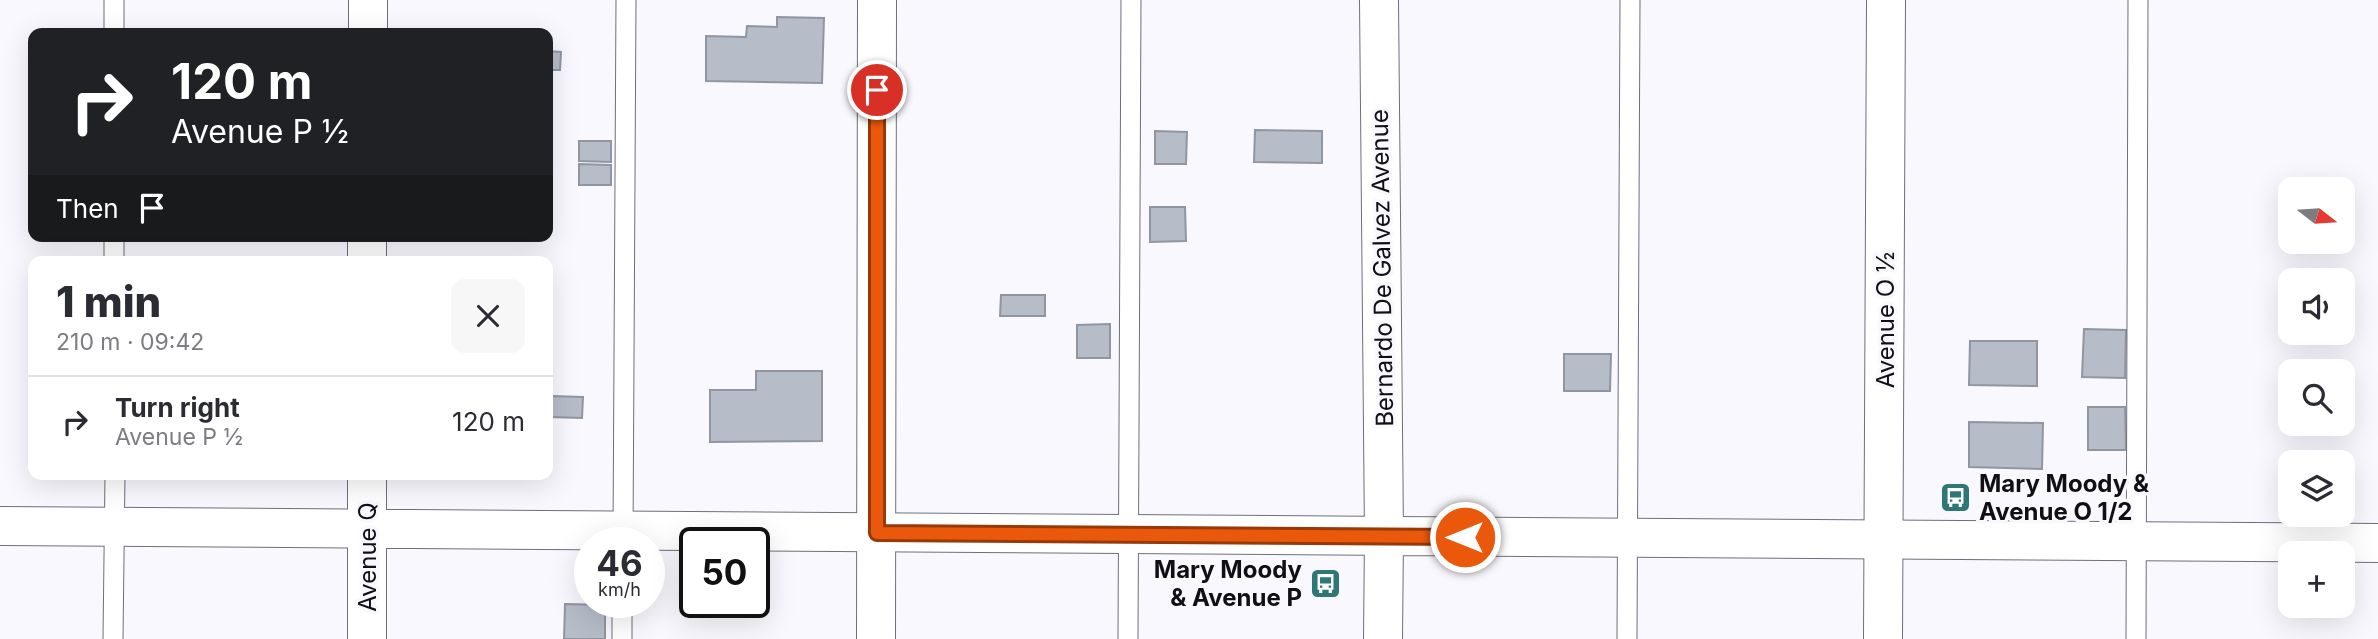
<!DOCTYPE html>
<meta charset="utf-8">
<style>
:root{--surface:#fff;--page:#f7f7f7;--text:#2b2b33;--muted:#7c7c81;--line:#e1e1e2}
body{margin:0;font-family:Inter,sans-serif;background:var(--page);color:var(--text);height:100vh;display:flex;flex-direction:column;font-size:26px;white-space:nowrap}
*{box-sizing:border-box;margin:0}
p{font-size:23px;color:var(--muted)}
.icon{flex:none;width:38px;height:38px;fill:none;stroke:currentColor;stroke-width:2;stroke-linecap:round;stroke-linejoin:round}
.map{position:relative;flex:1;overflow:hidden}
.sheet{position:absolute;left:28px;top:256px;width:525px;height:224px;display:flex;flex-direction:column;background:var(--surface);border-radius:14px;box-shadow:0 7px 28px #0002}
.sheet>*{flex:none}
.hud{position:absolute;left:28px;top:28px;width:525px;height:214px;border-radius:14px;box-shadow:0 7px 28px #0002;background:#202124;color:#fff;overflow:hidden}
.needle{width:46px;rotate:107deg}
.buttons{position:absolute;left:2278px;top:177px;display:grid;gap:14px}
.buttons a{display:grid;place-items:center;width:77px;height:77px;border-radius:14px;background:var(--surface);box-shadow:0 7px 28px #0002;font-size:35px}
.speed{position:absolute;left:574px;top:527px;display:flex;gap:14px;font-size:35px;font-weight:700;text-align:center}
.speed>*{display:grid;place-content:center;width:91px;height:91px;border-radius:50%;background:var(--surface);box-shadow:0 7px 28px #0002;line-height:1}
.speed small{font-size:18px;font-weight:400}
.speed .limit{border:4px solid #111;border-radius:10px;background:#fff;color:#111}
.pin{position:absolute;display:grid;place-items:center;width:60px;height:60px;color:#fff;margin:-30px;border:4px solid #fff;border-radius:50%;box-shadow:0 2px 7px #0007}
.me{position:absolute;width:77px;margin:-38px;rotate:270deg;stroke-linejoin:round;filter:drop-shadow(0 0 5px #0008)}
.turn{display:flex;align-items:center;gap:24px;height:147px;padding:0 28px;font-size:32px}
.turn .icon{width:91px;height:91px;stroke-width:2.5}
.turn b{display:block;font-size:49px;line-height:60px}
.then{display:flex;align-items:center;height:66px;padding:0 28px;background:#0003;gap:14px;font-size:26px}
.round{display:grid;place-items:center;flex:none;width:74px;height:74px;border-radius:14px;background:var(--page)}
.overview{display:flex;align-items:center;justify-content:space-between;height:119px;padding:0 28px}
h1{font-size:42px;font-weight:800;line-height:52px}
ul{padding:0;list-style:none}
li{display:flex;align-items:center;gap:21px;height:91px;padding:0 28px;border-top:2px solid var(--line)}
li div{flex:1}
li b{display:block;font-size:26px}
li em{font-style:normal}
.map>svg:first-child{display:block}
.building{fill:#b6bdc9;stroke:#8f96a2;stroke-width:2}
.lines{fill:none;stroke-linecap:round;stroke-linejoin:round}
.lane-casing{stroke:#6e6f7b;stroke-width:21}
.street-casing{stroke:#6e6f7b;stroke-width:40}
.secondary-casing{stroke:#6e6f7b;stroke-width:40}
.lane{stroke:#fff;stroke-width:19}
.street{stroke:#fff;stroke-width:38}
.secondary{stroke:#fff;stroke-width:38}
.route-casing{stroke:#983908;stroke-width:18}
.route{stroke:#ea580c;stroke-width:12}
.labels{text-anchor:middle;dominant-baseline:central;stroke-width:7;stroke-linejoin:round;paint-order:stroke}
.street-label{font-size:24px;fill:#0f0f14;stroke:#f8f8fe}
.poi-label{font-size:24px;font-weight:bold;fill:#0f0f14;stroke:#f8f8fe;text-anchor:start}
</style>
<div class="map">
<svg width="2378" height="639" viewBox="0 0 2378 639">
<rect width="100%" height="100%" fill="#f8f8fe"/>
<!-- building -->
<path class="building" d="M777,17L824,18L822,83L706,81V36L746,37L747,26L777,27Z
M548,51L561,52L560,70H548Z
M1255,130L1322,131V163L1254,162Z
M1155,131L1187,132L1186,164H1155Z
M579,141H611V162L579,161Z
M579,164L611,165V185H579Z
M1150,207H1185L1186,241L1150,242Z
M1001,295H1045V316H1000Z
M1110,324V358H1077V325Z
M2084,329L2126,330L2125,378L2082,377Z
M1970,341H2037V386L1969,385Z
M1564,354H1611L1610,391H1564Z
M756,371H822V441L710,442V390H756Z
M550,396L583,397L582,418L549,417Z
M2088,407H2125L2126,450H2088Z
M1969,422L2043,423L2042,469L1969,467Z
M565,604L605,605V639H564Z"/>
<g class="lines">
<defs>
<path id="lane" d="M114,0V33
M114,236V261
M623,538L626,0
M113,639L115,474
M622,639V602
M1128,639L1131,0
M1627,639L1630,0
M2136,639L2138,0"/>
<path id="street" d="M1379,0L1384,536
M876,639L877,0
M1883,639L1886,0"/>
<path id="secondary" d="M368,33V0
M367,261V236
M367,474V639
M0,526L2378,543
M1383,639L1384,536"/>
</defs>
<!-- lane casing -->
<use href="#lane" class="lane-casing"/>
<!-- street casing -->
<use href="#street" class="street-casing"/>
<!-- secondary casing -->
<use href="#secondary" class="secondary-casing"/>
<!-- lane -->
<use href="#lane" class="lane"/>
<!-- street -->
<use href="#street" class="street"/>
<!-- secondary -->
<use href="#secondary" class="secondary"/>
</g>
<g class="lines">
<defs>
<path id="route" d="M877,90V533L1465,537"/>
</defs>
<!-- route casing -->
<use href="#route" class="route-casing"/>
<!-- route -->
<use href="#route" class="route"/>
</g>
<!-- icons -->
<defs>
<symbol id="bus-square" viewBox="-11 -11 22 22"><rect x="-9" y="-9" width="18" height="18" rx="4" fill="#2e7775" stroke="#f8f8fe"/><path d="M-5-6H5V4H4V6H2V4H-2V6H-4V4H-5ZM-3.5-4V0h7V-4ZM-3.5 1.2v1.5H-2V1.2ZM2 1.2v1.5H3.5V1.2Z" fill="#fff"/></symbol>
</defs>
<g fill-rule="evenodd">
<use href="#bus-square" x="1938" y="480" width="35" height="35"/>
<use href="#bus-square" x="1308" y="566" width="35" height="35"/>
</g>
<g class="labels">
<!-- street labels -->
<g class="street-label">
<text transform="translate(1382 268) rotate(-91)">Bernardo De Galvez Avenue</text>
<text transform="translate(1885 320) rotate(-90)">Avenue O ½</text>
<text transform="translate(367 557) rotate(-90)">Avenue Q</text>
</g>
<!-- poi labels -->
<g class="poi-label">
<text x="1979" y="483">Mary Moody &amp;<tspan x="1979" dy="28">Avenue O 1/2</tspan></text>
<text x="1302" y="569" text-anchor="end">Mary Moody<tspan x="1302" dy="28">&amp; Avenue P</tspan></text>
</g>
</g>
</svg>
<div class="buttons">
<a><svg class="needle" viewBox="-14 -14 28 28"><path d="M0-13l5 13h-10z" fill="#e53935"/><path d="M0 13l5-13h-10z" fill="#7c7c81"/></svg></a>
<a><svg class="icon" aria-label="sound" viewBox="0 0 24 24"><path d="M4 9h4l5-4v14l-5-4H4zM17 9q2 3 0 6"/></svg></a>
<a><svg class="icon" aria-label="search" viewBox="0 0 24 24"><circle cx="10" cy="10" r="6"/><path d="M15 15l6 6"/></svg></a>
<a><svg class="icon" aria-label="layers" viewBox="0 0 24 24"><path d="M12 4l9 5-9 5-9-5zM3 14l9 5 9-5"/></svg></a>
<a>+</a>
</div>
<div class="speed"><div>46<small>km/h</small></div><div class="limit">50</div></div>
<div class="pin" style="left:877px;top:90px;background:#d93025"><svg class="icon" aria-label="arrive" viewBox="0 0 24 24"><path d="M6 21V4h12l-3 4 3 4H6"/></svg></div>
<svg class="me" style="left:1465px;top:537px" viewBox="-20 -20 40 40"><circle r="17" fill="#ea580c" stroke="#fff" stroke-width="3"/><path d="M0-11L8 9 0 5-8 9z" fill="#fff"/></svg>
<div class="hud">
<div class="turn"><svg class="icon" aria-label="right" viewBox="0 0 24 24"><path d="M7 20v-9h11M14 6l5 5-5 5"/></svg><div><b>120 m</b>Avenue P ½</div></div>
<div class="then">Then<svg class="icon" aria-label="arrive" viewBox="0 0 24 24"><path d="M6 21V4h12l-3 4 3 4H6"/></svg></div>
</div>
<section class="sheet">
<div class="overview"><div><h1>1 min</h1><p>210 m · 09:42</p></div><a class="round"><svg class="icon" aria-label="close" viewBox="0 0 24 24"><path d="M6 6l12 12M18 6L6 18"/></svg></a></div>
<ul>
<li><svg class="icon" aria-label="right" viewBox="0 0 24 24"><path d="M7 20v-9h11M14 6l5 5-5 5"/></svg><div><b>Turn right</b><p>Avenue P ½</p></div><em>120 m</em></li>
</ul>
</section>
</div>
